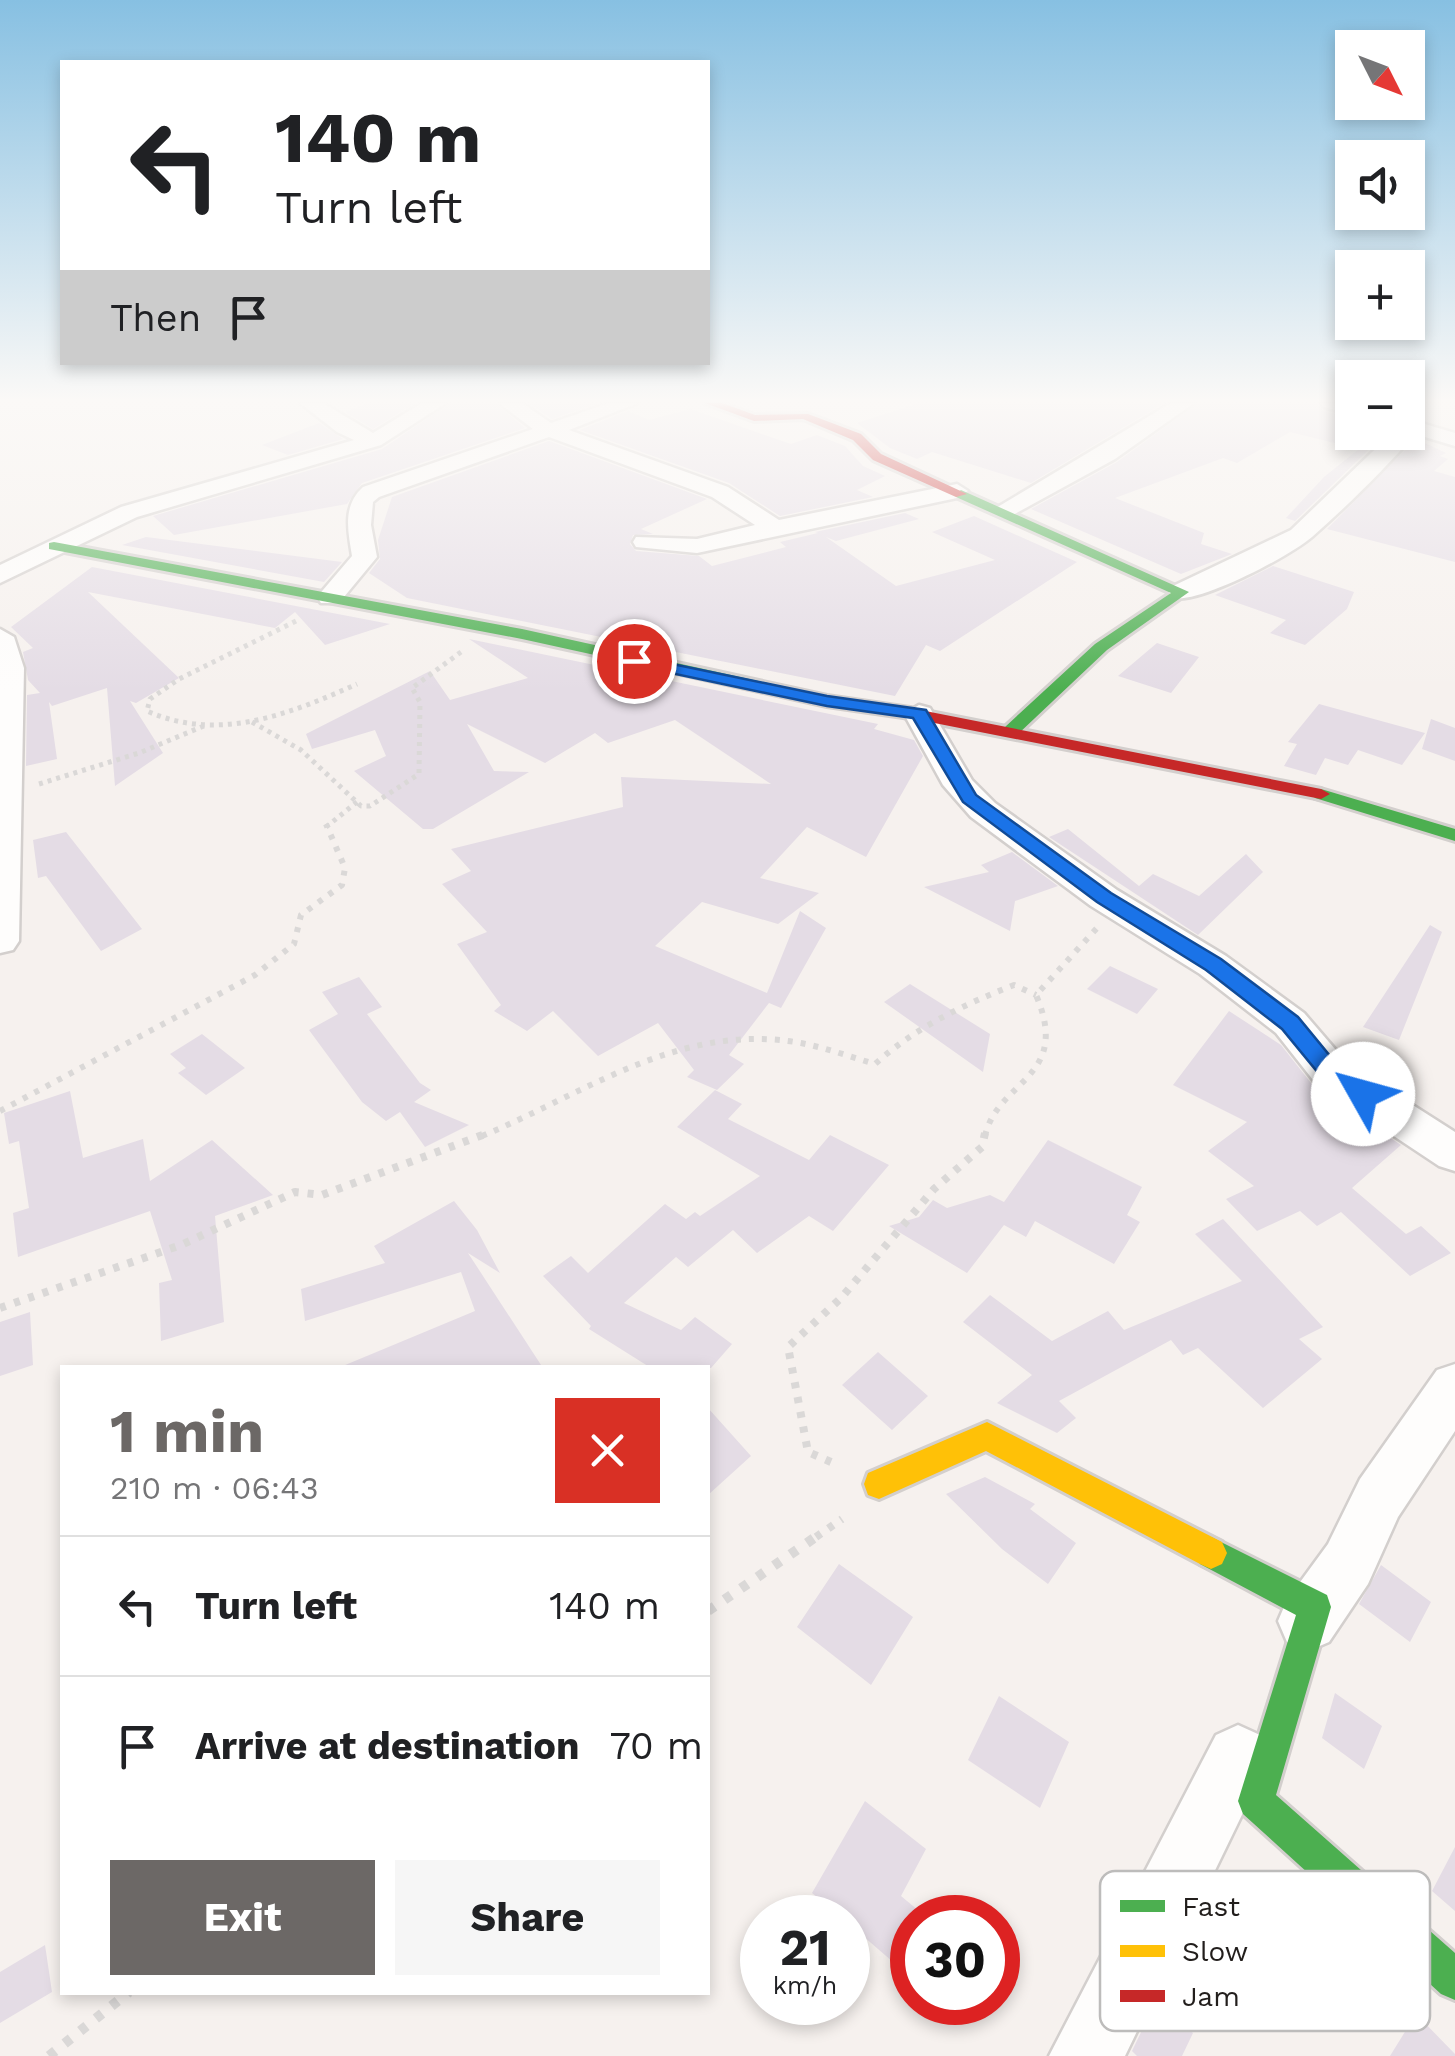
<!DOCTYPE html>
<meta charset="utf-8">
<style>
:root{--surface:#fff;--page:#f6f6f6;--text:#202124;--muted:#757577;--line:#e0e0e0;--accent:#6c6866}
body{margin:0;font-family:"Work Sans",sans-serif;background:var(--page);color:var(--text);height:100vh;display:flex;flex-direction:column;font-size:38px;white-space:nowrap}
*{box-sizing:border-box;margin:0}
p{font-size:32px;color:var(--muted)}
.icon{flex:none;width:55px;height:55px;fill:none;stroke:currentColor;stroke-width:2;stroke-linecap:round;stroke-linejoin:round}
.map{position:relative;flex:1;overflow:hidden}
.side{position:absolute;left:60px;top:1365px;width:650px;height:630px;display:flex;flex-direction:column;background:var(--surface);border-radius:0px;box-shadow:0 5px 15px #0003}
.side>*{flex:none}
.banner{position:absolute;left:60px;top:60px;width:650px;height:305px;border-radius:0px;box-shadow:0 5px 15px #0003;background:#fff;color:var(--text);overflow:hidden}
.needle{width:65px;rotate:132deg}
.buttons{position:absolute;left:1335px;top:30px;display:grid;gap:20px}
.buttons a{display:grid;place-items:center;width:90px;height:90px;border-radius:0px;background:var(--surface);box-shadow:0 5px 15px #0003;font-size:50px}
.speed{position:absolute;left:740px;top:1895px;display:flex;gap:20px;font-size:50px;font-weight:700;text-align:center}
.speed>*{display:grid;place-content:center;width:130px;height:130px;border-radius:50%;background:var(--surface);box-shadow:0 5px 15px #0003;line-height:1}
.speed small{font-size:25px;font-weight:400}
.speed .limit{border:15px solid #d22;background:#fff;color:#111}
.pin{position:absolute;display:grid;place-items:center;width:85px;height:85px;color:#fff;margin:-42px;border:5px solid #fff;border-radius:50%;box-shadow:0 2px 10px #0007}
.me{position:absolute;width:110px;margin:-55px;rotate:308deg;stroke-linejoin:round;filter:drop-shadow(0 0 8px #0008)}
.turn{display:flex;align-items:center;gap:35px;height:210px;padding:0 50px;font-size:45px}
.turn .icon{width:130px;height:130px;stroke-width:2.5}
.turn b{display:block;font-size:70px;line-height:85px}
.then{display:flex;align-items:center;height:95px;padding:0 50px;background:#0003;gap:20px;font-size:38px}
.round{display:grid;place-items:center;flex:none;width:105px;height:105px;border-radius:0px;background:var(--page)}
.headline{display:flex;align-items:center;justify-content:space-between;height:170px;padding:0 50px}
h1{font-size:60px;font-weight:700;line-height:75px;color:var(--accent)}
.action{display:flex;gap:20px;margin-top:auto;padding:20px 50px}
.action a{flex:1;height:115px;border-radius:0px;background:var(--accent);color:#fff;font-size:40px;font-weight:700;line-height:115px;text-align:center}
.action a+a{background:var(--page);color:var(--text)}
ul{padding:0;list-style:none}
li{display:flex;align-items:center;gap:30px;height:140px;padding:0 50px;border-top:2px solid var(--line)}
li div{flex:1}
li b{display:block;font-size:38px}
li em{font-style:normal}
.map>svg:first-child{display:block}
.building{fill:#e4dce5}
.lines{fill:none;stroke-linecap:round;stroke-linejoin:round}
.street-casing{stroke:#d3cfcd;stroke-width:5}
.fast-casing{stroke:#d3cfcd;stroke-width:6}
.slow-casing{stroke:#d3cfcd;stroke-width:6}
.jam-casing{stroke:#d3cfcd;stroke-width:6}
.path-far3{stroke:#dad8d7;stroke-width:5;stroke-dasharray:4 5;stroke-linecap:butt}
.path-far2{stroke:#dad8d7;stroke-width:6;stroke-dasharray:5 8;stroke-linecap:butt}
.path-far1{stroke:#dad8d7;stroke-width:8;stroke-dasharray:6 9;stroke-linecap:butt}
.path{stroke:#dad8d7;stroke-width:10;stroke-dasharray:8 12;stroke-linecap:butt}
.street{fill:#fefdfc;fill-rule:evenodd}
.fast{fill:#4caf50;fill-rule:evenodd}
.slow{fill:#ffc107;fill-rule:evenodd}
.jam{fill:#c62828;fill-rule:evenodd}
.route{fill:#1a73e8;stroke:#114b97;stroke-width:2.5}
.key{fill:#fff;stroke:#bdbcbb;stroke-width:2.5}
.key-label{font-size:28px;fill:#221e1c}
</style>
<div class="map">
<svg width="1455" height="2056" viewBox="0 0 1455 2056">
<rect width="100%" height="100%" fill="#f6f1ee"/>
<!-- building -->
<path class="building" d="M368,403H415L373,429L345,412Z
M450,403H495L525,428L362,483L347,504L174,535L153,516L382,449Z
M529,403H598L552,419Z
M919,403H1164L1031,483L932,452L917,459L890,448L857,423Z
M1198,403H1317L1323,411L1352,418V432H1387L1295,521L1286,518L1324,477L1359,449L1290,432L1237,463L1223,458L1115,498L1204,533L1201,544L1232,554L1181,574L1031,509L1117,462Z
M690,409L791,444L817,435L845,446L863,466L885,476L857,490L873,497L780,516L729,483L580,430L628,411L649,420Z
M319,423L343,439L288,455L262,445Z
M1416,439L1446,453L1440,456L1448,459L1434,471L1455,477V562L1327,529Z
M549,441L707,499L641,529L653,534L633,535L630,544L636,551L699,556L712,566L786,547L780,542L818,533L815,532L905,513L919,519L836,541L826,537L896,586L995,560L932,532L974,516L1077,562L940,651L926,645L895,696L407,598L369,573L380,559L378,540L392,497Z
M146,537L342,562L324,582L122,545Z
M1273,566L1354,592L1347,609L1305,645L1270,633L1286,620L1215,595Z
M92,567L390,624L325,645L295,612L275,628L88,592L179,678L136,703L130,701L163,753L115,786L107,688L52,706L49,702L57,759L26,766L27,695L40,693L28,680L23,652L33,648L11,627Z
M469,639L878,724L874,729L914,740L923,756L866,857L807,827L760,878L819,893L778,924L702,902L655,946L767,993L800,911L826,928L781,1008L769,1003L729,1055L744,1064L717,1090L687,1077L694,1070L658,1023L598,1056L553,1011L527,1031L494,1011L501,1005L457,944L487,932L442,884L471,871L451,849L623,807L621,777L771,784L675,720L608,743L595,733L545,763L467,724L494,771L529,772L433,829H423L354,771L386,756L375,730L312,749L306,734L430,671L450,700L528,678Z
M1157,643L1199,657L1171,693L1118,676Z
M1319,704L1425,733L1402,765L1358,750L1348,765L1325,758L1316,775L1284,766L1297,744L1288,742Z
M1431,719L1455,728V761L1422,749Z
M1068,829L1139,886L1153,874L1199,896L1246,854L1263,872L1198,935L1049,837Z
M66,832L142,929L101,951L46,876L38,878L33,840Z
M1012,852L1058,886L1015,901L1010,931L924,887L989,872L981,865Z
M1430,925L1442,932L1399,1040L1363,1027Z
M1110,966L1158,989L1137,1014L1087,989Z
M359,977L382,1007L367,1014L420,1083L431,1090L414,1102L469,1125L425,1147L400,1112L386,1121L362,1102L309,1030L338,1014L322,992Z
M910,984L990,1034L983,1072L884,1002Z
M1229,1011L1281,1045L1315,1088L1401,1145L1352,1188L1406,1234L1421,1226L1451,1253L1410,1276L1341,1212L1317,1226L1300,1211L1257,1231L1226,1199L1254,1186L1208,1151L1247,1122L1173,1085Z
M202,1034L245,1068L206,1095L178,1073L186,1068L170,1054Z
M715,1090L742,1104L728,1119L809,1160L830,1135L889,1165L833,1231L809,1216L757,1253L733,1230L688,1267L676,1257L624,1303L681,1330L695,1317L732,1344L711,1368H651L589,1329L591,1326L543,1276L571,1256L588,1273L665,1204L686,1219L695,1212L700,1216L760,1176L677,1127Z
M70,1091L83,1158L143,1139L150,1181L212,1140L273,1195L215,1216L224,1322L161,1341L159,1283L172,1280L150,1211L18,1257L13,1213L29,1208L19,1141L9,1144L4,1113Z
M1048,1140L1142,1187L1127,1215L1140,1222L1114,1264L1035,1221L1026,1237L1004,1225L967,1273L889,1226L919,1217L933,1200L947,1208L990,1195L1004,1202Z
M454,1201L477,1230L500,1273L468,1253L543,1368H338L475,1311L461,1272L305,1321L301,1289L385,1263L374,1246Z
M1223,1219L1323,1327L1299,1339L1322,1359L1263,1408L1198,1348L1183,1355L1171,1340L1059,1401L1076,1418L1057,1433L997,1403L1032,1375L963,1322L990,1295L1052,1341L1108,1311L1124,1330L1242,1281L1195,1234Z
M30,1312L33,1365L0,1376V1322Z
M878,1352L928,1396L892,1430L842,1385Z
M708,1408L751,1456L708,1495Z
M985,1477L1035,1504L1030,1509L1076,1543L1048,1584L1002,1549L946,1494Z
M839,1564L913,1617L871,1685L797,1627Z
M1381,1565L1431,1602L1410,1642L1359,1604Z
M1335,1693L1382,1726L1364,1769L1322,1738Z
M999,1696L1069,1742L1040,1808L968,1760Z
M865,1801L926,1849L901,1896L919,1911L893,1962L848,1923V1918H841L812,1893Z
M1455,1847V1911L1432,1891Z
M45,1945L52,1992L0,2023V1972Z
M1157,1999L1193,2033L1182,2056H1137L1132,2051Z
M1416,2014L1455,2054V2056H1390Z"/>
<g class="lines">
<defs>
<path id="street" d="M300,403H323L373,433L422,403H446L381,445L137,517L0,583V565L121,507L354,440L337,432Z
M499,403H522L551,423L609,403H638L569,430L728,487L779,520L957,484L968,491L957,498L697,553L636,547L633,542L636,537L697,539L755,525L712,497L549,437L379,497L373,502L371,525L377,557L339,603H321L317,597L352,556C348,531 342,506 363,487L533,429Z
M1171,403H1194L1115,459L1011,516L1003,518L991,511Z
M1321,403H1352V415L1324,407Z
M1408,419L1455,433V446L1415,434C1384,470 1347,506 1312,537C1290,556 1199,604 1173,598L1169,592L1173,586L1291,530L1393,432H1408Z
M0,629L14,637L24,668L19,941L13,950L0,953Z
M919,705L930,708L972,780L995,803L1117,890L1226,956L1304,1013L1347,1063L1455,1132V1171L1439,1166L1317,1085L1276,1033L1200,974L1091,906L971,817L943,785L904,714Z
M1455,1364V1431L1398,1517L1368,1584L1329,1642L1308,1651L1287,1642L1278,1621L1287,1600L1328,1544L1360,1479L1437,1370Z
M1238,1725L1260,1735L1270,1757L1125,2056H1049L1216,1735Z"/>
<path id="fast" d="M961,490L1189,592L1107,650L1017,735L1011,736L1002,731L1005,727L1095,644L1171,593L956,497L955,494Z
M54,542L522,629L827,696L910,708L918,713L910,718L827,706L522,639L49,549V543Z
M1321,789L1455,829V841L1315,798L1312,794Z
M1211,1537L1327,1595L1331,1607L1276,1795L1455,1953V2000L1441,1994L1243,1814L1238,1801L1296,1615L1200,1564L1195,1553L1200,1542Z"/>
<path id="slow" d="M987,1422L1222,1542L1227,1553L1222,1564L1211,1569L1200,1564L986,1451L879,1499L868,1495L864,1484L868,1473Z"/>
<path id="jam" d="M705,403H722L755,415L808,414L861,434L881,454L967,494L956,497L873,460L853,440L803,419L754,421Z
M910,708L1321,789L1330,794L1321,799L904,717V709Z"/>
</defs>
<!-- street casing -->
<use href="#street" class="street-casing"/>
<!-- fast casing -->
<use href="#fast" class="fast-casing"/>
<!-- slow casing -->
<use href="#slow" class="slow-casing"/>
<!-- jam casing -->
<use href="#jam" class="jam-casing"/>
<!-- path-far3 -->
<path class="path-far3" d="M296,621L179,679L150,699L147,711C218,743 290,714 357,684
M252,722L301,750L361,806H370L419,774L420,702L412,688L461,652
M39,784L139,753L206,725
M326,827L357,802"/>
<!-- path-far2 -->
<path class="path-far2" d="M0,1111L255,975L294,944L301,915L342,885L345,868L326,824
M482,1136C586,1093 682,1021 801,1043C826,1048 851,1057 875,1064C916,1027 963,1005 1014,985L1036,995
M985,1136C998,1079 1072,1079 1036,995L1097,928"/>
<!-- path-far1 -->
<path class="path-far1" d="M0,1308L181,1245L295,1192L322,1195L488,1133
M831,1462L808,1452L788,1347L841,1298L934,1189L982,1147L985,1133
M816,1537L842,1519"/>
<!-- path -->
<path class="path" d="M708,1611L820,1534
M49,2056L129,1992"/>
<!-- street -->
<use href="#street" class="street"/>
<!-- fast -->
<use href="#fast" class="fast"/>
<!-- slow -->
<use href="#slow" class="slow"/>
<!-- jam -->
<use href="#jam" class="jam"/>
</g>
<!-- sky -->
<linearGradient id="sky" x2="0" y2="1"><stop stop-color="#87c0e2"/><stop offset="0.58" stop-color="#fbf9f7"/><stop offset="1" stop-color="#fbf9f7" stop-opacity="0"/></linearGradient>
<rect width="1455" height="691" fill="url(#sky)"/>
<!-- route -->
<path class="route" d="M634,656L827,696L926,710L976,795L1111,893L1221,959L1298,1017L1340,1068L1375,1094L1371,1101H1354L1324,1080L1282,1029L1206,970L1097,902L963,802L913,718L827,706L628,664L626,661Z"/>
<!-- legend -->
<rect x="1100" y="1871" width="330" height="160" rx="15" class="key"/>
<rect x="1120" y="1900" width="45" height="12" fill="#4caf50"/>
<rect x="1120" y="1945" width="45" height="12" fill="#ffc107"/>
<rect x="1120" y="1990" width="45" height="12" fill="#c62828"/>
<g class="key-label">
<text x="1182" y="1916">Fast</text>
<text x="1182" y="1961">Slow</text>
<text x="1182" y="2006">Jam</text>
</g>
</svg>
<div class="buttons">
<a><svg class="needle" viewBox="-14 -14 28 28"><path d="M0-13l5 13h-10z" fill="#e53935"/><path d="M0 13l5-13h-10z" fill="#757577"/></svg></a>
<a><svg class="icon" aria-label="sound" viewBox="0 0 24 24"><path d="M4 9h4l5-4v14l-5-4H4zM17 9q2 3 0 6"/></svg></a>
<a>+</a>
<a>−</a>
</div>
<div class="speed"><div>21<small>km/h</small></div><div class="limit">30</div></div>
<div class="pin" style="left:634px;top:661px;background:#d93025"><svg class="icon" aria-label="arrive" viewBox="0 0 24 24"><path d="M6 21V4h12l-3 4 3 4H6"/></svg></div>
<svg class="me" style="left:1363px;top:1094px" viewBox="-20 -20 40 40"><circle r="19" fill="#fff"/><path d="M0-13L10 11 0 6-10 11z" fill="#1a73e8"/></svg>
<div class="banner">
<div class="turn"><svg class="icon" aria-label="left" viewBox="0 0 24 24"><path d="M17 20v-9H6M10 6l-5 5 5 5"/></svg><div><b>140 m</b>Turn left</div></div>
<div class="then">Then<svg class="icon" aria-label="arrive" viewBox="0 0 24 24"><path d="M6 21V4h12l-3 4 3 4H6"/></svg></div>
</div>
<section class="side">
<div class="headline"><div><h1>1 min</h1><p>210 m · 06:43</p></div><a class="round" style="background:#d93025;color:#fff"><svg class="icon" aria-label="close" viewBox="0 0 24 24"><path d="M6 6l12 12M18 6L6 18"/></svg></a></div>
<ul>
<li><svg class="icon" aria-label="left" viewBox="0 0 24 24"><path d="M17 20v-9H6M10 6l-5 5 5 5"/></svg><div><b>Turn left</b></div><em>140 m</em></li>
<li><svg class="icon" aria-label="arrive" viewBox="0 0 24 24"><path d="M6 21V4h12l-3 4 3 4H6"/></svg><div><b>Arrive at destination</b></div><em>70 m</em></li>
</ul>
<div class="action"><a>Exit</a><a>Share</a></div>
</section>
</div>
